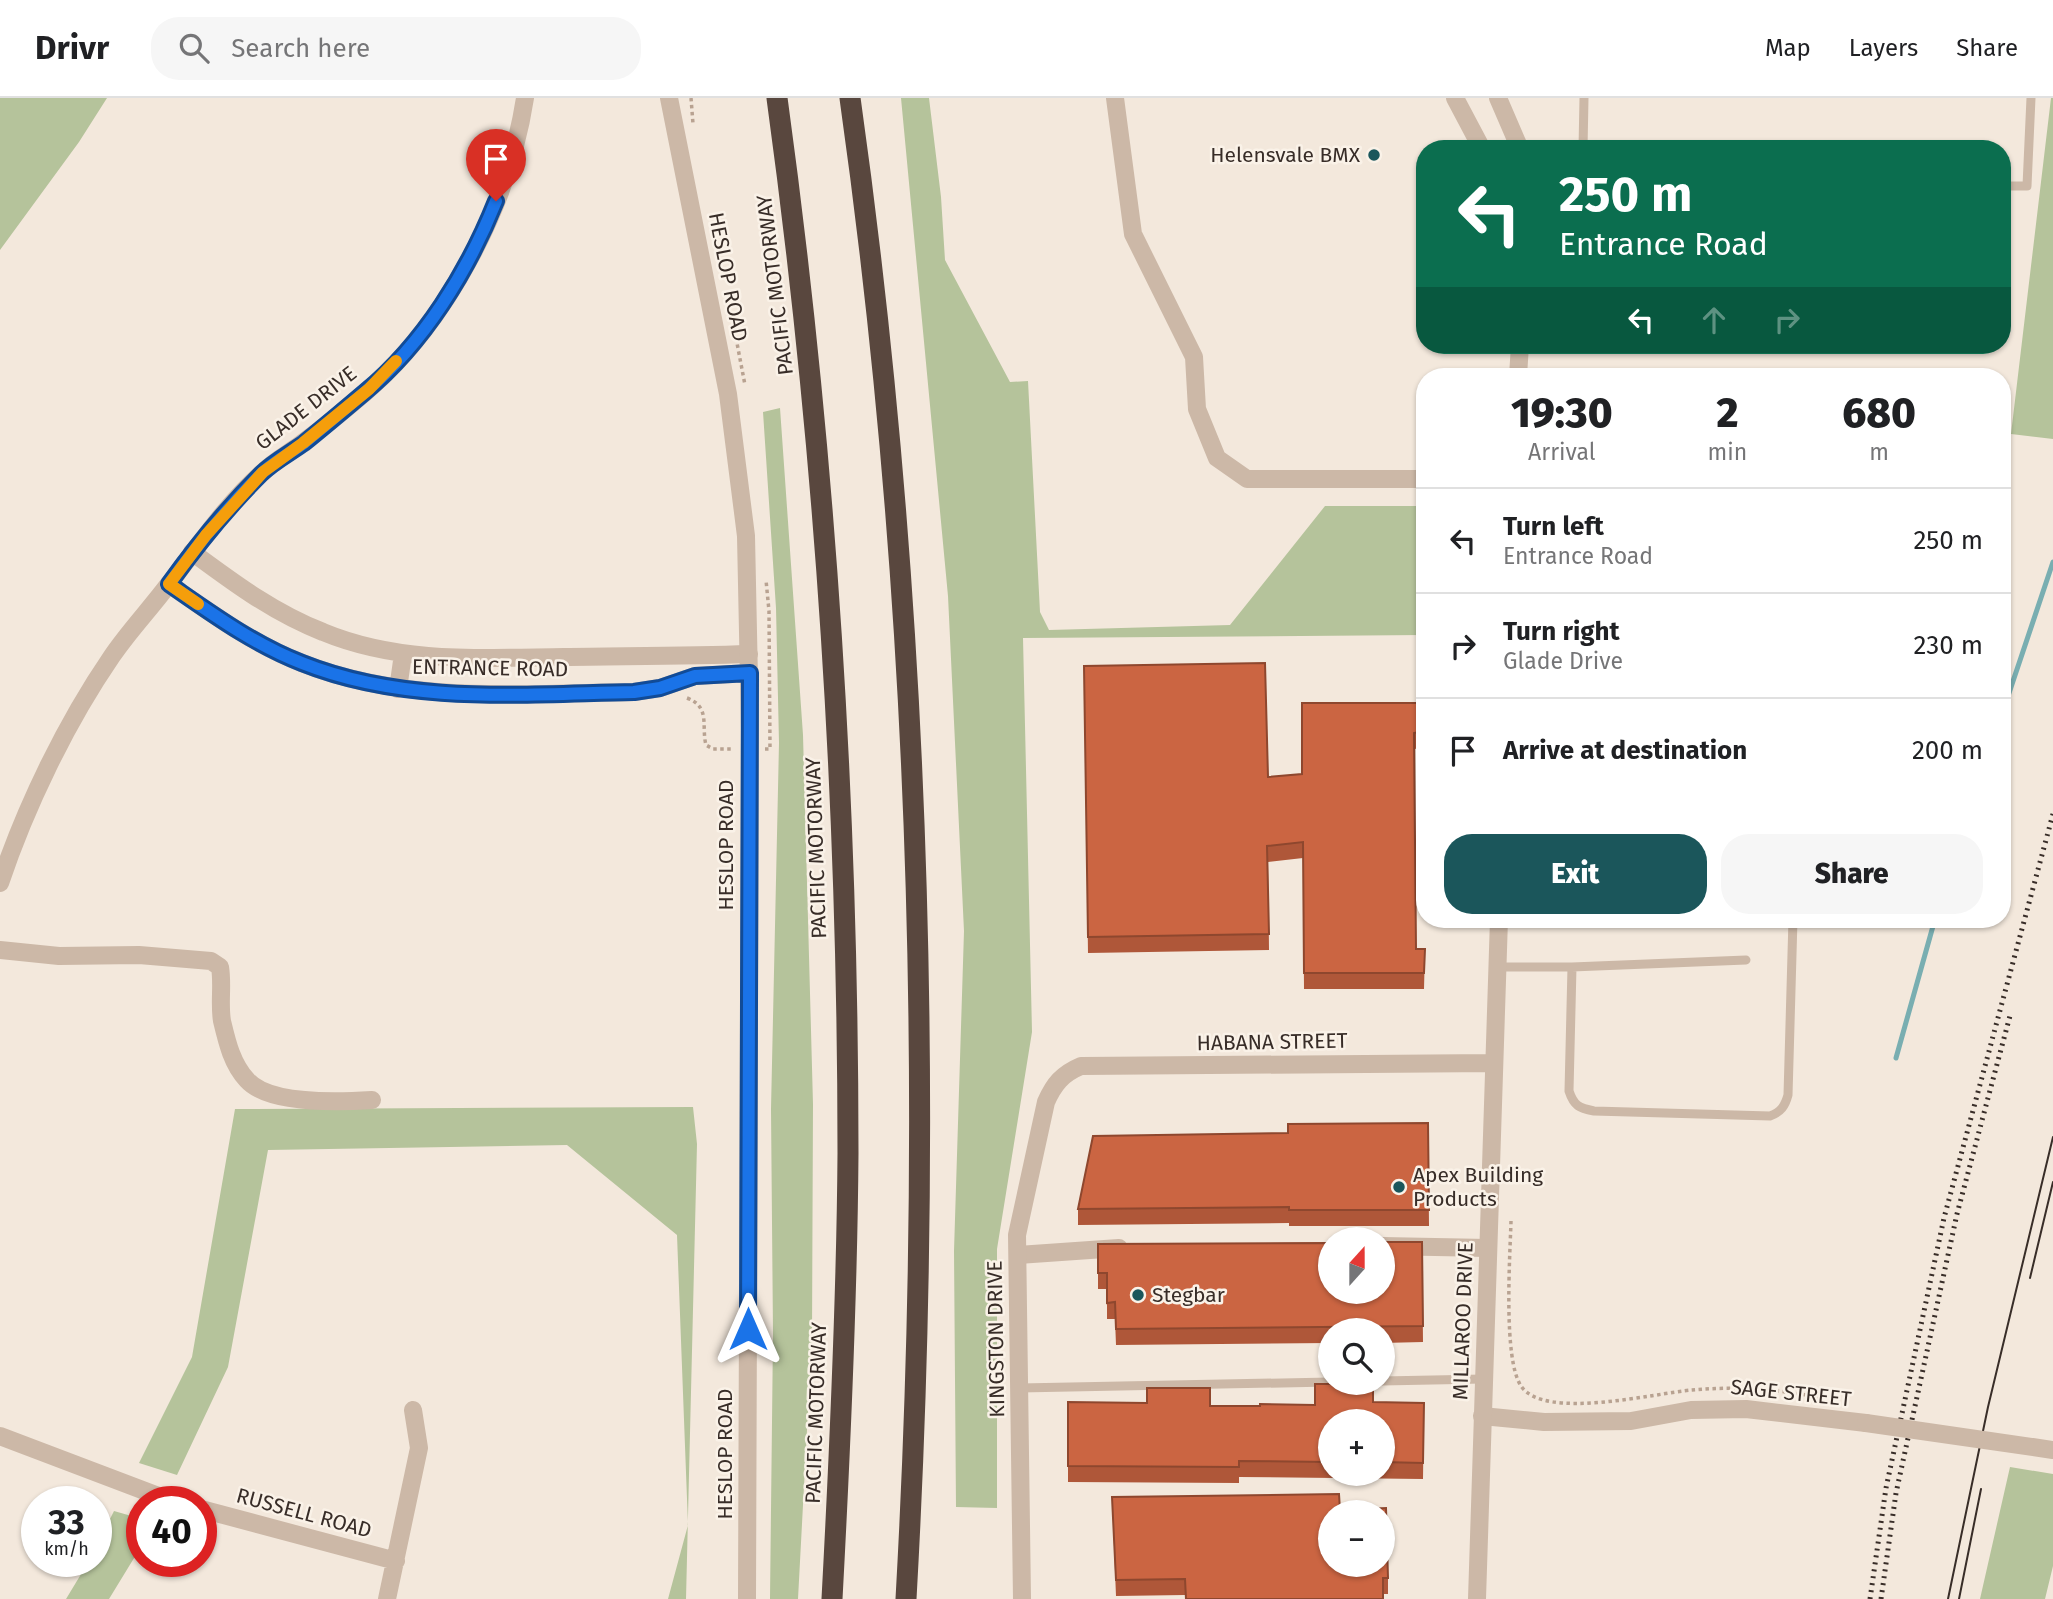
<!DOCTYPE html>
<meta charset="utf-8">
<style>
:root{--surface:#fff;--page:#f6f6f6;--text:#202124;--muted:#757577;--line:#e0e0e0;--accent:#1b565b}
body{margin:0;font-family:"Fira Sans",sans-serif;background:var(--page);color:var(--text);height:100vh;display:flex;flex-direction:column;font-size:26px;white-space:nowrap}
*{box-sizing:border-box;margin:0}
p{font-size:23px;color:var(--muted)}
.icon{flex:none;width:38px;height:38px;fill:none;stroke:currentColor;stroke-width:2;stroke-linecap:round;stroke-linejoin:round}
.map{position:relative;flex:1;overflow:hidden}
.sheet{position:absolute;left:1416px;top:270px;width:595px;height:560px;display:flex;flex-direction:column;background:var(--surface);border-radius:28px;box-shadow:0 2px 5px #0004}
.sheet>*{flex:none}
.hud{position:absolute;left:1416px;top:42px;width:595px;height:214px;border-radius:28px;box-shadow:0 2px 5px #0004;background:#0b6e4f;color:#fff;overflow:hidden}
.needle{width:46px;rotate:21deg}
.buttons{position:absolute;left:1318px;top:1129px;display:grid;gap:14px}
.buttons a{display:grid;place-items:center;width:77px;height:77px;border-radius:50%;background:var(--surface);box-shadow:0 2px 5px #0004;font-size:35px}
.speed{position:absolute;left:21px;top:1388px;display:flex;gap:14px;font-size:35px;font-weight:700;text-align:center}
.speed>*{display:grid;place-content:center;width:91px;height:91px;border-radius:50%;background:var(--surface);box-shadow:0 2px 5px #0004;line-height:1}
.speed small{font-size:18px;font-weight:400}
.speed .limit{border:10px solid #d22;background:#fff;color:#111}
.pin{position:absolute;display:grid;place-items:center;width:60px;height:60px;color:#fff;margin:-72px -30px;border-radius:50% 50% 50% 0;rotate:-45deg;box-shadow:0 0 7px #0007}
.pin .icon{rotate:45deg}
.me{position:absolute;width:77px;margin:-38px;rotate:0deg;stroke-linejoin:round;filter:drop-shadow(0 0 5px #0008)}
.turn{display:flex;align-items:center;gap:24px;height:147px;padding:0 28px;font-size:32px}
.turn .icon{width:91px;height:91px;stroke-width:2.5}
.turn b{display:block;font-size:49px;line-height:60px}
.lanes{display:flex;align-items:center;height:66px;padding:0 28px;background:#0003;justify-content:center;gap:35px;direction:ltr}
.lanes .off{opacity:.35}
.eta{display:flex;justify-content:space-evenly;align-items:center;height:119px;text-align:center}
.eta b{font-size:42px;font-weight:800;line-height:49px}
.button{display:flex;gap:14px;margin-top:auto;padding:14px 28px}
.button a{flex:1;height:80px;border-radius:28px;background:var(--accent);color:#fff;font-size:28px;font-weight:800;line-height:80px;text-align:center}
.button a+a{background:var(--page);color:var(--text)}
ul{padding:0;list-style:none}
li{display:flex;align-items:center;gap:21px;height:105px;padding:0 28px;border-top:2px solid var(--line)}
li div{flex:1}
li b{display:block;font-size:26px}
li em{font-style:normal}
header{display:flex;align-items:center;gap:42px;box-sizing:border-box;height:98px;padding:0 35px;background:var(--surface);border-bottom:2px solid var(--line)}
header strong{font-size:33px}
nav{display:flex;gap:38px;margin-inline-start:auto;font-size:24px}
.search{width:490px;height:63px;background:var(--page);display:flex;align-items:center;gap:18px;box-sizing:border-box;padding:0 24px;border-radius:28px;color:var(--muted);font-size:26px}
.map>svg:first-child{display:block}
.green{fill:#b5c39b}
.lines{fill:none;stroke-linecap:round;stroke-linejoin:round}
.stream{stroke:#79aeb1;stroke-width:5}
.path{stroke:#b8a291;stroke-width:3.5;stroke-dasharray:3.5 3.5;stroke-linecap:butt}
.service{stroke:#ccb8a7;stroke-width:9}
.minor{stroke:#ccb8a7;stroke-width:18}
.tertiary{stroke:#ccb8a7;stroke-width:18}
.motorway{stroke:#59473e;stroke-width:21}
.tram{stroke:#382d28;stroke-width:2}
.rail{stroke:#382d28;stroke-width:5;stroke-dasharray:2 5;stroke-linecap:butt}
.minor-bridge{stroke:#ccb8a7;stroke-width:18}
.wall{fill:#af5739;fill-rule:evenodd}
.building{fill:#cb6542;stroke:#8e472e;stroke-width:2;fill-rule:evenodd}
.route-casing{stroke:#114b97;stroke-width:18}
.route{stroke:#1a73e8;stroke-width:12}
.slow{stroke:#f59e0b;stroke-width:12}
.poi-dot{fill:#1b565b;stroke:#faf2e8;stroke-width:2.5}
.labels{text-anchor:middle;dominant-baseline:central;stroke-width:5;stroke-linejoin:round;paint-order:stroke}
.poi-label{font-size:21px;fill:#382d28;stroke:#faf2e8;text-anchor:start}
.street-label{font-size:21px;fill:#382d28;stroke:#faf2e8}
</style>
<header>
<strong>Drivr</strong>
<div class="search"><svg class="icon" aria-label="search" viewBox="0 0 24 24"><circle cx="10" cy="10" r="6"/><path d="M15 15l6 6"/></svg>Search here</div>
<nav><a>Map</a><a>Layers</a><a>Share</a></nav>
</header>
<div class="map">
<svg width="2053" height="1501" viewBox="0 0 2053 1501">
<rect width="100%" height="100%" fill="#f3e8dc"/>
<!-- green -->
<path class="green" d="M0,0H107L79,44L0,152Z
M901,0H929L941,99L945,162L1010,284L1028,283L1040,514L1049,532L1230,527L1325,408H1424V537L1023,540L1032,934L997,1151V1410L956,1409L954,1153L964,833L948,498Z
M2051,0H2053V341L2011,336Z
M780,310L803,637L813,1006L812,1238L798,1501H770L773,1236L771,1011L779,645L776,510L763,314Z
M693,1009L697,1046L686,1501H668L688,1427L677,1137L567,1047L268,1052L228,1269L177,1377L139,1365L192,1259L235,1011Z
M2010,1369L2053,1376V1468L2045,1501H1980Z
M114,1413L142,1421V1447L109,1501H66L89,1463H96V1449Z"/>
<g class="lines">
<!-- stream -->
<path class="stream" d="M2002,616L2053,464
M1896,960L1935,821"/>
<!-- path -->
<path class="path" d="M691,0L693,26
M732,219L745,287
M687,600C711,609 701,628 706,647L713,651H732
M765,651H770L769,513L766,482
M1511,1123C1510,1159 1503,1261 1521,1288C1544,1323 1655,1295 1692,1292C1735,1288 1783,1291 1825,1301"/>
<!-- service -->
<path class="service" d="M1583,51L1584,0
M2002,88H2027L2031,0
M1497,869H1572L1746,862
M1572,869L1569,993C1574,1008 1579,1010 1594,1013L1770,1018C1781,1014 1785,1008 1788,997L1793,821
M1382,1283L1483,1281
M1020,1290L1330,1284"/>
<!-- minor -->
<path class="minor" d="M1115,0L1133,136L1194,259L1197,311L1217,360L1247,381H1424
M192,454C234,485 274,515 323,534C400,566 483,560 564,559C626,558 688,558 749,556
M169,486C211,515 253,546 302,565C407,607 523,595 634,594L660,590L695,578L750,575
M398,591L403,556
M0,785C26,708 66,625 112,558C129,533 150,511 168,487C198,449 226,406 263,374C274,363 289,355 301,346C324,329 346,311 367,293C448,223 509,105 525,0
M0,852L59,858L139,857L211,863L220,869C223,887 219,905 222,923C227,944 232,966 247,982C269,1007 340,1004 372,1002
M1382,1148L1488,1150
M1018,1157L1119,1150
M1482,1318L1544,1324L1631,1323L1691,1312L1746,1311L1866,1325
M0,1338L174,1404
M201,1411L396,1463
M387,1501L419,1350L413,1312"/>
<!-- tertiary -->
<path class="tertiary" d="M669,0L728,296L746,438L750,630L747,1501
M1455,0L1482,51
M1498,0L1520,51
M1518,278L1520,247
M1022,1501L1017,1137L1046,1004C1054,986 1062,976 1081,968L1494,965
M1477,1501L1499,821"/>
<!-- motorway -->
<path class="motorway" d="M777,0C825,349 848,703 848,1055C847,1204 840,1352 832,1501
M850,0C920,495 934,1002 906,1501"/>
<!-- tram -->
<path class="tram" d="M2030,1180L2053,1084
M1948,1501L1988,1309L2053,1039
M1959,1501L1981,1391"/>
<!-- rail -->
<path class="rail" d="M1870,1501L1886,1390L1944,1120L2053,716
M1881,1501L1896,1395L1957,1116L2011,914"/>
<!-- minor-bridge -->
<path class="minor-bridge" d="M1866,1325L2053,1352"/>
</g>
<!-- wall -->
<path class="wall" d="M1084,568L1268,679L1302,676L1423,605V650L1414,651L1416,851H1425L1424,891H1304L1303,760L1268,764L1269,852L1088,855Z
M1428,1025L1429,1128H1289V1125L1078,1127V1111L1288,1035Z
M1422,1144L1423,1244L1382,1245V1232H1330V1245L1116,1247L1115,1221H1107V1191H1098V1146Z
M1068,1304L1210,1308H1260L1373,1304L1424,1305L1423,1381L1239,1379V1385L1068,1384ZM1330,1323H1382V1376H1330Z
M1112,1399L1340,1412L1388,1480V1496H1383V1501H1186L1185,1497L1116,1498Z"/>
<!-- building -->
<path class="building" d="M1265,565L1268,679L1302,676V605H1423V633L1414,635L1416,851H1425L1424,875H1304L1303,744L1267,748L1269,836L1088,839L1084,568Z
M1428,1025L1429,1112H1289V1109L1078,1111L1093,1038L1288,1035V1026Z
M1382,1144H1422L1423,1228L1116,1231L1115,1204L1107,1205V1175H1098V1146L1330,1145V1194H1382Z
M1315,1286H1373V1304L1424,1305L1423,1365L1382,1364V1323H1330V1364L1239,1363V1369L1068,1368V1304L1147,1305V1290H1210V1308H1260V1306L1315,1307Z
M1339,1396L1340,1412L1386,1410L1388,1480H1383V1501H1186L1185,1481L1116,1482L1112,1399ZM1330,1414H1382V1466H1330Z"/>
<g class="lines">
<defs>
<path id="route" d="M496,103C468,173 424,245 365,294C345,311 325,328 304,345C290,355 273,364 261,376C227,410 197,447 169,486C211,515 253,546 302,565C407,607 523,596 634,594L660,590L695,578L750,575L748,1231"/>
</defs>
<!-- route casing -->
<use href="#route" class="route-casing"/>
<!-- route -->
<use href="#route" class="route"/>
<!-- slow -->
<path class="slow" d="M198,506L169,486L206,437L263,374L303,345L369,291L396,263"/>
</g>
<!-- markers -->
<g class="poi-dot">
<circle cx="1374" cy="57" r="7"/>
<circle cx="1399" cy="1089" r="7"/>
<circle cx="1138" cy="1197" r="7"/>
</g>
<g class="labels">
<!-- poi labels -->
<g class="poi-label">
<text x="1360" y="57" text-anchor="end">Helensvale BMX</text>
<text x="1413" y="1077">Apex Building<tspan x="1413" dy="24">Products</tspan></text>
<text x="1152" y="1197">Stegbar</text>
</g>
<!-- street labels -->
<g class="street-label">
<text transform="translate(728 179) rotate(79)">HESLOP ROAD</text>
<text transform="translate(775 187) rotate(-97)">PACIFIC MOTORWAY</text>
<text transform="translate(306 310) rotate(-38)">GLADE DRIVE</text>
<text transform="translate(490 570) rotate(1)">ENTRANCE ROAD</text>
<text transform="translate(726 747) rotate(-90)">HESLOP ROAD</text>
<text transform="translate(816 750) rotate(-92)">PACIFIC MOTORWAY</text>
<text transform="translate(1272 944) rotate(-1)">HABANA STREET</text>
<text transform="translate(1463 1223) rotate(-88)">MILLAROO DRIVE</text>
<text transform="translate(996 1241) rotate(-91)">KINGSTON DRIVE</text>
<text transform="translate(1791 1295) rotate(6)">SAGE STREET</text>
<text transform="translate(816 1315) rotate(-88)">PACIFIC MOTORWAY</text>
<text transform="translate(725 1356) rotate(-90)">HESLOP ROAD</text>
<text transform="translate(304 1415) rotate(15)">RUSSELL ROAD</text>
</g>
</g>
</svg>
<div class="buttons">
<a><svg class="needle" viewBox="-14 -14 28 28"><path d="M0-13l5 13h-10z" fill="#e53935"/><path d="M0 13l5-13h-10z" fill="#757577"/></svg></a>
<a><svg class="icon" aria-label="search" viewBox="0 0 24 24"><circle cx="10" cy="10" r="6"/><path d="M15 15l6 6"/></svg></a>
<a>+</a>
<a>−</a>
</div>
<div class="speed"><div>33<small>km/h</small></div><div class="limit">40</div></div>
<div class="pin" style="left:496px;top:103px;background:#d93025"><svg class="icon" aria-label="arrive" viewBox="0 0 24 24"><path d="M6 21V4h12l-3 4 3 4H6"/></svg></div>
<svg class="me" style="left:748px;top:1231px" viewBox="-20 -20 40 40"><path d="M0-17L14 15 0 8-14 15z" fill="#1a73e8" stroke="#fff" stroke-width="4"/></svg>
<div class="hud">
<div class="turn"><svg class="icon" aria-label="left" viewBox="0 0 24 24"><path d="M17 20v-9H6M10 6l-5 5 5 5"/></svg><div><b>250 m</b>Entrance Road</div></div>
<div class="lanes"><svg class="icon" aria-label="left" viewBox="0 0 24 24"><path d="M17 20v-9H6M10 6l-5 5 5 5"/></svg><svg class="icon off" aria-label="ahead" viewBox="0 0 24 24"><path d="M12 20V5M6 11l6-6 6 6"/></svg><svg class="icon off" aria-label="right" viewBox="0 0 24 24"><path d="M7 20v-9h11M14 6l5 5-5 5"/></svg></div>
</div>
<section class="sheet">
<div class="eta">
<div><b>19:30</b><p>Arrival</p></div>
<div><b>2</b><p>min</p></div>
<div><b>680</b><p>m</p></div>
</div>
<ul>
<li><svg class="icon" aria-label="left" viewBox="0 0 24 24"><path d="M17 20v-9H6M10 6l-5 5 5 5"/></svg><div><b>Turn left</b><p>Entrance Road</p></div><em>250 m</em></li>
<li><svg class="icon" aria-label="right" viewBox="0 0 24 24"><path d="M7 20v-9h11M14 6l5 5-5 5"/></svg><div><b>Turn right</b><p>Glade Drive</p></div><em>230 m</em></li>
<li><svg class="icon" aria-label="arrive" viewBox="0 0 24 24"><path d="M6 21V4h12l-3 4 3 4H6"/></svg><div><b>Arrive at destination</b></div><em>200 m</em></li>
</ul>
<div class="button"><a>Exit</a><a>Share</a></div>
</section>
</div>
